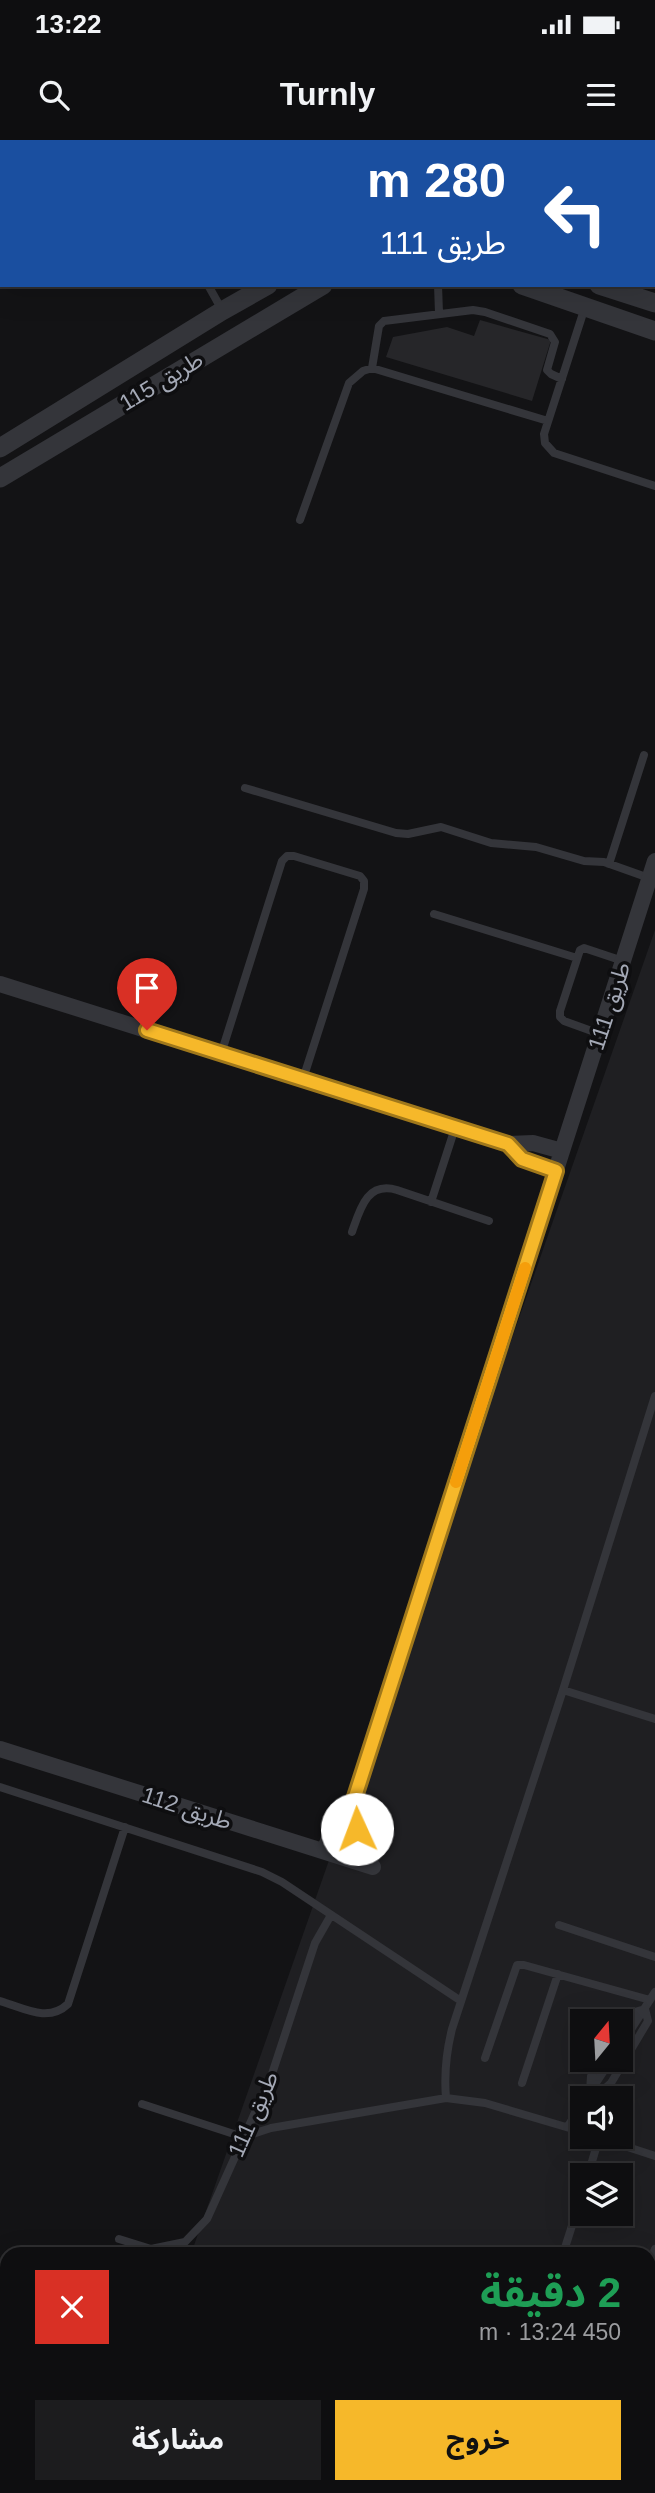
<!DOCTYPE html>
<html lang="ar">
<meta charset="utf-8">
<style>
:root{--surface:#0e0e10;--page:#1c1c1e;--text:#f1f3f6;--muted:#9b9c9f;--line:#2e2e30;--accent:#f6b82a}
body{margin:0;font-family:Helvetica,"Noto Sans Arabic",sans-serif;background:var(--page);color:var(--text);direction:rtl;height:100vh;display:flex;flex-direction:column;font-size:26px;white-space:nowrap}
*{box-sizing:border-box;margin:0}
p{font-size:23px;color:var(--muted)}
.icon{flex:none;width:38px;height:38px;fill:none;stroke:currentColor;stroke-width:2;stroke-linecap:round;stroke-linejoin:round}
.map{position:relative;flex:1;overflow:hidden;direction:ltr}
.sheet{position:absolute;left:0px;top:2107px;width:656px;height:247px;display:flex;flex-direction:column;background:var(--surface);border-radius:21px 21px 0 0;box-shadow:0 7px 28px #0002,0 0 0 2px var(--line);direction:rtl}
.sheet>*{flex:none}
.banner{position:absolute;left:0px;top:0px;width:656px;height:147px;box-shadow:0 7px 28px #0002,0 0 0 2px var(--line);direction:rtl;background:#1a4fa0;color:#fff;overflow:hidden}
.needle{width:46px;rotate:18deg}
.controls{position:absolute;left:570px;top:1869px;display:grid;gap:14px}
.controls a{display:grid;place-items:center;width:63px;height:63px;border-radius:0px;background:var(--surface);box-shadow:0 7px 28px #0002,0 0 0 2px var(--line);font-size:35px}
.pin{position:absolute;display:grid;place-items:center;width:60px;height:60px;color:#fff;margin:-72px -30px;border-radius:50% 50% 50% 0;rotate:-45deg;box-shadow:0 0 7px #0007}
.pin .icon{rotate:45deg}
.me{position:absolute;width:77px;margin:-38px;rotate:358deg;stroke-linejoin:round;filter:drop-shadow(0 0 5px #0008)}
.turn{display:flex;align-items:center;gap:24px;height:147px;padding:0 35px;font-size:32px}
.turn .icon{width:91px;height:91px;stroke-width:2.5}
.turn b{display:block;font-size:49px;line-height:60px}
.round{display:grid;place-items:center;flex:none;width:74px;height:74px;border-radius:0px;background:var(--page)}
.headline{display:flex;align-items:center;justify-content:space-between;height:119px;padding:0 35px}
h1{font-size:42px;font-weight:700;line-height:52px;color:#1e9e55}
.cta{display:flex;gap:14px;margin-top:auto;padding:14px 35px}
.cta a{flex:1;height:80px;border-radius:0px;background:var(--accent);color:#111;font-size:28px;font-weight:700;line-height:80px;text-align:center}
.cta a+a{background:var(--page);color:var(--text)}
.status{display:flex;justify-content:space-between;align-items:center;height:49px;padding:0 35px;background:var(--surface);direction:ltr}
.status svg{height:19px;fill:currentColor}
header{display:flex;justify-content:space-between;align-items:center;height:91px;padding:0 35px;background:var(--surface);font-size:32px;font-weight:700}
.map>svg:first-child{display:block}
.built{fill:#1f1f22;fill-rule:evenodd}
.building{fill:#262629}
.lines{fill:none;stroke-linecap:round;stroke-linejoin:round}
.service{stroke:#34353a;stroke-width:8}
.minor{stroke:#34353a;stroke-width:16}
.tertiary{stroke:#34353a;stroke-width:19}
.route-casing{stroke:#a0781b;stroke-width:18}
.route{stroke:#f6b82a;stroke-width:12}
.slow{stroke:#f59e0b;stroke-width:12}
.labels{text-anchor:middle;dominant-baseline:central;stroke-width:7;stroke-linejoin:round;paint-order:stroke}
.street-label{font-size:23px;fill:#a4a9b6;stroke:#0e0e10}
</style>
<div class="status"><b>13:22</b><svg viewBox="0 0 49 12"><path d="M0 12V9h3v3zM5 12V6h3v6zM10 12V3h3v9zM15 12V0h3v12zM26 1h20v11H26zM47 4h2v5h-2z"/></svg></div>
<header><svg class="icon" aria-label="menu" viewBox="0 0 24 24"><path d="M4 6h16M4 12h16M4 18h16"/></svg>Turnly<svg class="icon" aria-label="search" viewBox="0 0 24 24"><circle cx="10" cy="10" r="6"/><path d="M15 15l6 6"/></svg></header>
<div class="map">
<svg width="655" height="2353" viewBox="0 0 655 2353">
<rect width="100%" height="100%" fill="#131315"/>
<!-- built -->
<path class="built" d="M157,0H358L359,2H158Z
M488,0H655V136L654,2H487Z
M655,790V2353H399L381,2347H649V2114H191ZM583,1881H621V1920H583ZM583,1958H621V1997H583ZM583,2035H621V2074H583Z"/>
<!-- building -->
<path class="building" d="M480,180L551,200L532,261L386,217L393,197L447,187L474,196Z"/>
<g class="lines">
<!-- service -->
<path class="service" d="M128,0L129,2
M162,0L163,2
M344,0L345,2
M467,2V0
M208,145L222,170
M438,145L439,173
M585,167L544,294L545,303L554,313L655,346
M372,228L379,186L384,181L473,170L485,172L550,194L555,202L547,230L551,234L562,239
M300,380L349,243L363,231L372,228L548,281
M245,648L396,693L408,694L441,687L491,703L536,707L584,721L604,722L649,738
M609,724L644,615
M434,774L577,818
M600,894L564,881L560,877V871L580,810L584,808L623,821
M221,914L282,721L287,716H294L360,736L364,741V749L303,939
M431,1062L455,988
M352,1092C360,1069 367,1041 397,1050L489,1081
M563,1550L655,1579
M0,1647L262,1732L282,1742L461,1861
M559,1785L655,1817
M0,1861C24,1868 48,1883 68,1864L125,1687
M621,1887L631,1873L645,1869
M621,1905L655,1852
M485,1918L517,1825H524L650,1860
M522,1943L558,1834
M590,1952L602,1951L611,1943L648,1881L645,1869
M590,1952L591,1936L601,1920
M446,1958C444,1934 446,1913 452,1889L563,1550L655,1256
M586,1958L611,1920
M142,1964L243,1997L271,1988L446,1958L485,1963L583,1992
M568,1986L583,1963
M597,1997L655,2016
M588,2035L599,1998
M119,2099L151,2109L185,2102L207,2079L271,1937L315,1803L331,1775
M563,2114L583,2051
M649,2125L655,2109
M557,2347L563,2353"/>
<!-- minor -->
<path class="minor" d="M0,844L508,1004L533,1003L562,1011
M508,1004L522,1019L556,1031
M0,1609L373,1727
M324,1711L338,1676L353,1663L655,721
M349,1719L358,1683L353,1663"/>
<!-- tertiary -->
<path class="tertiary" d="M522,145L655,191
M599,145L655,163
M0,308L222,171L268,145
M0,338L323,145
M0,2194L7,2197
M0,2277L7,2280
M164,2347L178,2353
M354,2347L369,2353"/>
</g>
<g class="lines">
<defs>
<path id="route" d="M147,890L508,1004L522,1019L556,1031L353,1663L358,1676L357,1689"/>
</defs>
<!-- route casing -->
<use href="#route" class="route-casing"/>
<!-- route -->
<use href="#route" class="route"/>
<!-- slow -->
<path class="slow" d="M456,1342L525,1128"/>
</g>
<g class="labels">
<!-- street labels -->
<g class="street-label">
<text transform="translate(161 241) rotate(-31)">طريق 115</text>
<text transform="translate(609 866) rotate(-72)">طريق 111</text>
<text transform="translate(187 1668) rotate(18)">طريق 112</text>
<text transform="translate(253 1974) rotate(-66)">طريق 111</text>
</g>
</g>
</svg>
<div class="controls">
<a><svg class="needle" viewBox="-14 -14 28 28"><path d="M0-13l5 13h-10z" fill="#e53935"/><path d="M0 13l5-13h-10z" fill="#9b9c9f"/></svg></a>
<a><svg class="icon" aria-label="sound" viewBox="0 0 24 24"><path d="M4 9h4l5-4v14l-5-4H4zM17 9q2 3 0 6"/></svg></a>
<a><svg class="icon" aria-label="layers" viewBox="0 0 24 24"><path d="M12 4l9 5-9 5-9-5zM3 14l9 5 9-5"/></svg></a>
</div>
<div class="pin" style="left:147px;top:890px;background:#d93025"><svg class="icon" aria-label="arrive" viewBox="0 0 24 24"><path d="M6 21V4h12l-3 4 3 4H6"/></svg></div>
<svg class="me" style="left:357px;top:1689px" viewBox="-20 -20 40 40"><circle r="19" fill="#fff"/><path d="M0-13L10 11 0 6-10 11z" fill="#f6b82a"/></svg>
<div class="banner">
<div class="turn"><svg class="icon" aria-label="left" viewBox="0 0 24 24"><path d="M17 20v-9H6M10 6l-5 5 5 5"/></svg><div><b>280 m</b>طريق 111</div></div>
</div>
<section class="sheet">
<div class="headline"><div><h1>2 دقيقة</h1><p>450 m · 13:24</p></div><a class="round" style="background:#d93025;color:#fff"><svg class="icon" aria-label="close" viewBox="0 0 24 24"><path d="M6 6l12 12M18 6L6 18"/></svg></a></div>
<div class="cta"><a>خروج</a><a>مشاركة</a></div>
</section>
</div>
